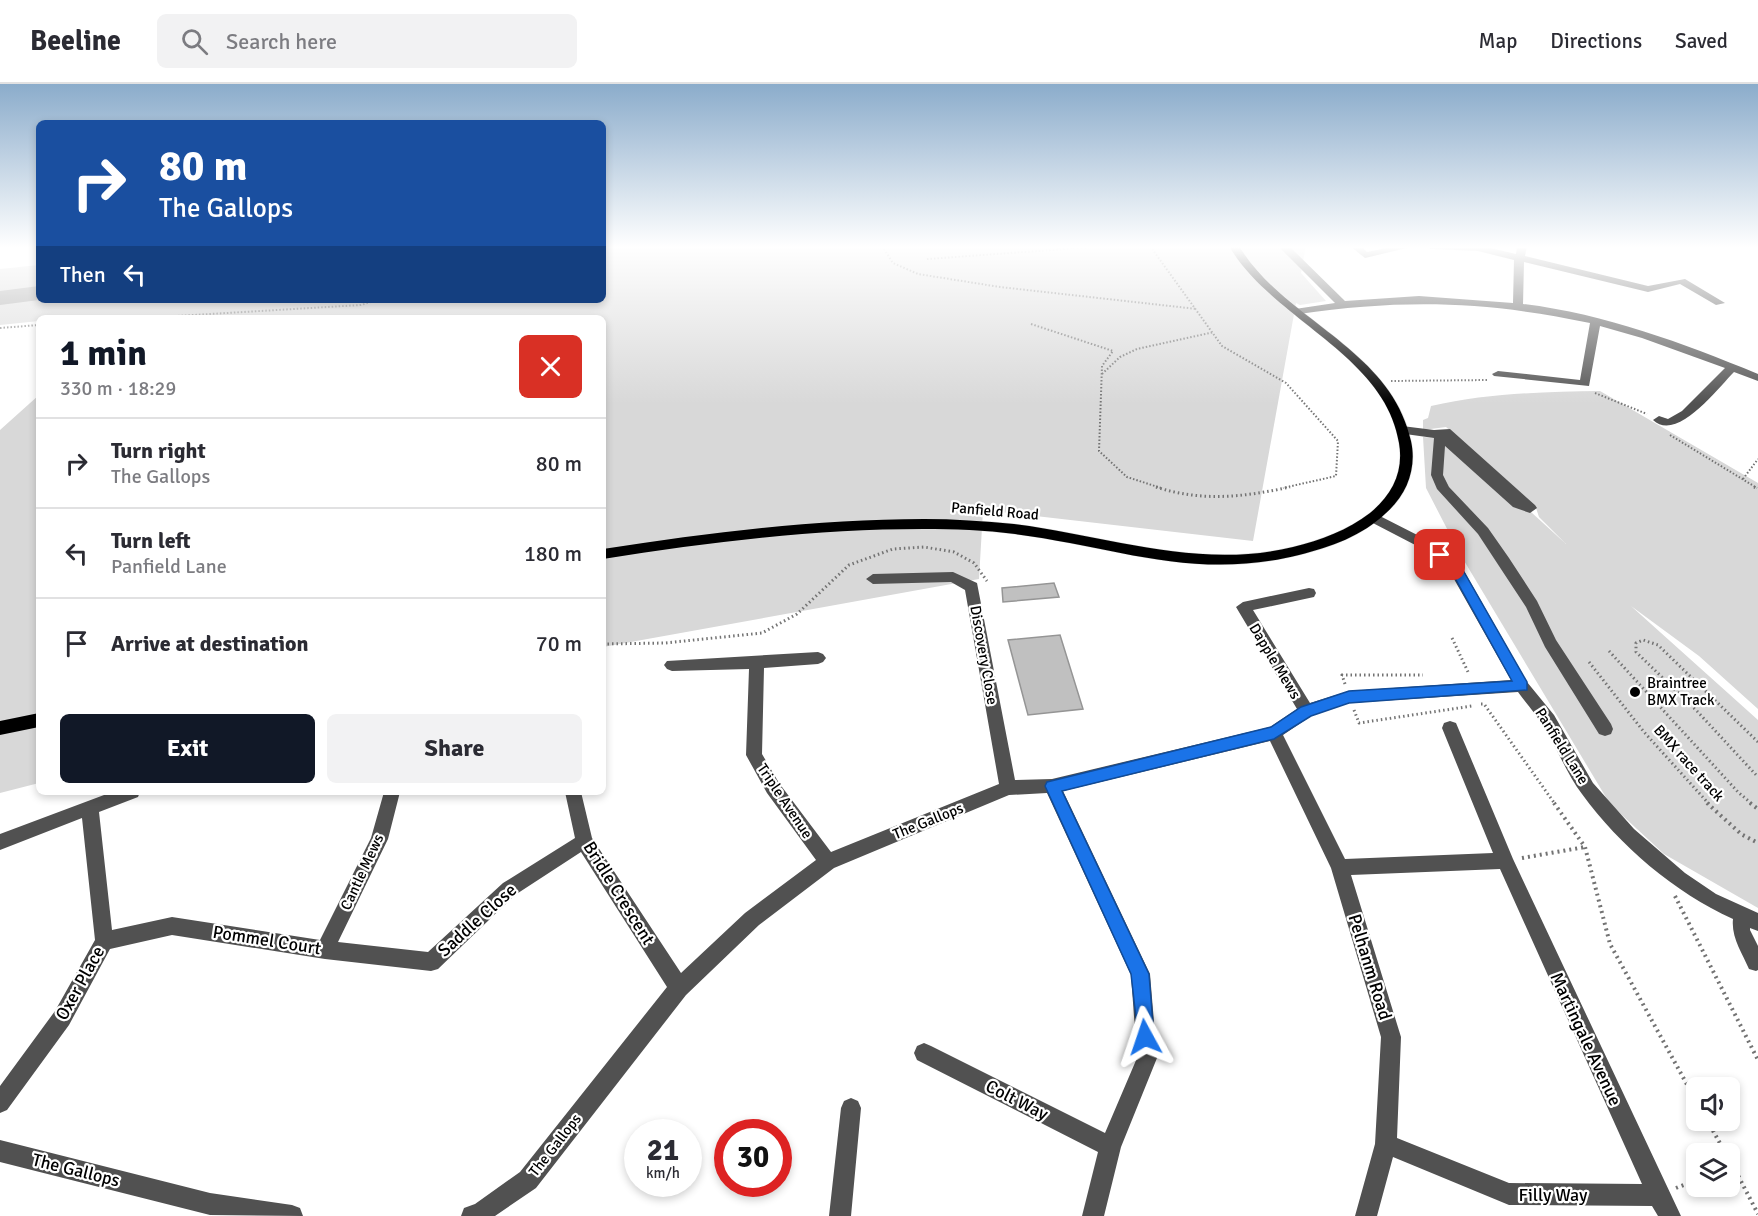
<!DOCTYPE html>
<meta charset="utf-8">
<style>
:root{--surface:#fff;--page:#f2f2f3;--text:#2b2b33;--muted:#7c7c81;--line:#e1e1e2;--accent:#111827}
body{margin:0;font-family:Signika,sans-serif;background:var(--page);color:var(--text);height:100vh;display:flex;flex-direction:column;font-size:22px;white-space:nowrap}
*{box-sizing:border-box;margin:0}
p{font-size:20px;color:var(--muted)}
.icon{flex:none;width:33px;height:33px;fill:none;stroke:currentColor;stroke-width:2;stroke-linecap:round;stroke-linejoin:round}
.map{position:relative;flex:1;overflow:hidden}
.drawer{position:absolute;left:36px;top:231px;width:570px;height:480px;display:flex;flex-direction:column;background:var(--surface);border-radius:9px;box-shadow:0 3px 9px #0003}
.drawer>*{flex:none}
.guide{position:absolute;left:36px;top:36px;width:570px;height:183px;border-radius:9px;box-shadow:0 3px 9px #0003;background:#1a4fa0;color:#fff;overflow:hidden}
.fabs{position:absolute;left:1686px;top:993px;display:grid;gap:12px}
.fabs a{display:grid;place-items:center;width:54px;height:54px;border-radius:9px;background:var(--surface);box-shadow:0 3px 9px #0003;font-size:30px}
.speed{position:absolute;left:624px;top:1035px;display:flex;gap:12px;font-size:30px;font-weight:700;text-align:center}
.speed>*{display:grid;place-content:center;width:78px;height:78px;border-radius:50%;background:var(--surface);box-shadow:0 3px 9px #0003;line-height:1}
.speed small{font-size:15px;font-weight:400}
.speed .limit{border:9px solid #d22;background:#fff;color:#111}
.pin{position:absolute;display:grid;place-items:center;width:51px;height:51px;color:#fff;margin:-26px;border-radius:12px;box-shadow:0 3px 9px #0006}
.me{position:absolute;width:66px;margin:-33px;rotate:355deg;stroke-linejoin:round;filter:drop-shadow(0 0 4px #0008)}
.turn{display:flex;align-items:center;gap:21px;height:126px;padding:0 24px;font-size:27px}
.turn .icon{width:78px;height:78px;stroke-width:2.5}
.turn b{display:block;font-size:42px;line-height:51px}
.then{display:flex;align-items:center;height:57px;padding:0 24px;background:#0003;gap:12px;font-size:22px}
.round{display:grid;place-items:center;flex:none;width:63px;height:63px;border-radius:9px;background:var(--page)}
.headline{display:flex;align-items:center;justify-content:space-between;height:102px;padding:0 24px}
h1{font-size:36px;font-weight:700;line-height:45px;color:var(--accent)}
.primary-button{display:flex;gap:12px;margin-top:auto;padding:12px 24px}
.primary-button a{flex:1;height:69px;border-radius:9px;background:var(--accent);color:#fff;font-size:24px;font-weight:700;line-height:69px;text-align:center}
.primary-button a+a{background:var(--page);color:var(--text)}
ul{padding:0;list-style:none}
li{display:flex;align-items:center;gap:18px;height:90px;padding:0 24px;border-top:2px solid var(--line)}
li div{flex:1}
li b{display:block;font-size:22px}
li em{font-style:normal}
header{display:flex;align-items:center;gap:36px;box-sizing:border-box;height:84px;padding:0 30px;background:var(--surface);border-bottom:2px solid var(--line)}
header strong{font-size:28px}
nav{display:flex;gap:33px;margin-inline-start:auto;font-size:21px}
.search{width:420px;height:54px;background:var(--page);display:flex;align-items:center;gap:15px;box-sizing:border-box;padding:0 21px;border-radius:9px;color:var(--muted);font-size:22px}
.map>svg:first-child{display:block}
.green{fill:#d8d8d8}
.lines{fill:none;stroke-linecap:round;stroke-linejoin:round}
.river{fill:#9f9f9f;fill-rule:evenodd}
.building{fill:#c0c0c0;stroke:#959595;stroke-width:1.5}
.major-casing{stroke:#dbdbdb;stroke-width:1}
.path-far2{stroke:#737373;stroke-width:2;stroke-dasharray:1.5 2;stroke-linecap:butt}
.path-far1{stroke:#737373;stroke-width:3;stroke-dasharray:1.5 3;stroke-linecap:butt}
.path{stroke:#737373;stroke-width:4;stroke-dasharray:2 4;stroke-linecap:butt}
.minor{fill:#515151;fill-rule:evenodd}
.major{fill:#000;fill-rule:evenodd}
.route{fill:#1a73e8;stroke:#114b97;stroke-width:1.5}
.poi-dot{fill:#000;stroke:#fff;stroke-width:2}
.labels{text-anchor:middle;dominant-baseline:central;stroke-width:4.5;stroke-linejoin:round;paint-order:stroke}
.street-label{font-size:15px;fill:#000;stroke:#fff}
.poi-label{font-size:15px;fill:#000;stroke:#fff;text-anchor:start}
.near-street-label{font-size:18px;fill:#000;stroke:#fff}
</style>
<header>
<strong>Beeline</strong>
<div class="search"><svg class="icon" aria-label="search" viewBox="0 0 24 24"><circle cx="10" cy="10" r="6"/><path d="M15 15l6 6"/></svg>Search here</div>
<nav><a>Map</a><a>Directions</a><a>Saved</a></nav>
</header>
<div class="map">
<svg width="1758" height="1132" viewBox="0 0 1758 1132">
<rect width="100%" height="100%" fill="#fff"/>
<!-- green -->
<path class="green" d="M603,162H1306L1301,189L1326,217L1300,221L1296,219L1253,457L983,426L979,495L603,563V234H123L125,231L39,234V237L0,241V185L39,181V216H603Z
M1600,307L1758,399V625L1699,572L1631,522L1758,636V824L1664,770L1610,720L1460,470L1426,404L1423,353L1436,354L1512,421L1531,428L1566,460L1539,433L1535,421L1446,343L1423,346V336L1428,334L1431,322C1487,309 1542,308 1600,307Z
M39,311V699L0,709V346Z"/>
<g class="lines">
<!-- river -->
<path class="river" d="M39,202V216L0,221V207Z"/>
</g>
<!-- building -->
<path class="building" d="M1054,499L1059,513L1003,518L1002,504Z
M1060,551L1083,625L1028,631L1008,556Z"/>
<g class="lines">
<defs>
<path id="major" d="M1229,162H1239C1283,236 1391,264 1411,357C1417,384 1407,411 1386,429C1362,452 1331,463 1299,471C1194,497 1117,463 1015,450C985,446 954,445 923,445C816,445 709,458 603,475V465C709,449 816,435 924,435C954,435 984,437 1014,440C1109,452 1198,486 1293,463C1321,456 1348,446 1370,429C1392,411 1404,388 1399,359C1385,270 1272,236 1229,162Z
M39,629V643L0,651V637Z"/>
</defs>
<!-- major casing -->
<use href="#major" class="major-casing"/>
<!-- path-far2 -->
<path class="path-far2" d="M603,162H606
M882,162L893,179L918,190L1000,203L1197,225
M1150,162L1222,262L1286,299L1338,357L1336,392L1283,404
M1208,162L1221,163
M927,175L1107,162
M143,234L361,221L377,216
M1031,240L1113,267L1102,282L1099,367L1127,393L1161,404
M0,244L39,241
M1102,290L1120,273L1137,265L1214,248
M1391,297L1487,296
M1595,309L1647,330
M1670,351L1757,404
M1743,395L1758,375"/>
<!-- path-far1 -->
<path class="path-far1" d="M1156,403C1201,418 1245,413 1290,403
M1754,403L1758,405
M1452,554L1469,590
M603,560L665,559L762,549L797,530L849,481L893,465L924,463L954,468L974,479L987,497
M1609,567L1738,708L1752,720
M1589,578L1644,648L1709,720
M1345,600L1342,591H1423
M1481,620H1484L1555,720
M1354,626L1359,639L1472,622
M1758,658L1658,561L1643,556L1636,559V568L1696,626L1758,693"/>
<!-- path -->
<path class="path" d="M1554,719L1585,763L1610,860L1696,1017
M1707,719L1741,750L1758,759
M1750,719L1758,725
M1522,774L1585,763
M1675,812L1758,976
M1707,1036L1726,1070
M1730,1076L1758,1130
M1676,1104L1696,1096"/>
<!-- minor -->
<path class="minor" d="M1278,162H1289L1345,217L1419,212L1513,219L1514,176L1478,167L1431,165L1426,162H1482L1516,170L1517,162H1527L1525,172L1648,202L1685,195L1725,219L1716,221L1680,200L1648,208L1524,178L1523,220C1605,230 1682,259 1758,290V297L1734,288C1718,304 1677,359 1653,336L1659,332L1668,335L1682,327L1725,284L1642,254L1600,242L1589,302L1494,292L1492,290L1498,287L1580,296L1590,239C1485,217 1404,215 1299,230L1294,227L1295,225L1335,219Z
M1350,162H1361L1367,168L1396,162H1415L1365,174Z
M1402,342L1434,346L1450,345L1535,421L1537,424L1530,429L1513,423L1445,362L1443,391L1449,403L1488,444L1509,474L1537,517L1556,556L1611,640L1613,645L1611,650L1605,652L1599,650L1545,563L1526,523L1499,482L1478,450L1437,405L1431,391L1434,354L1398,349V343Z
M1374,429L1431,458L1460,480L1527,598L1554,631L1593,699L1634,745L1685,789L1716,810L1758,829V847L1750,844V846L1758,862V886L1756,887L1749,885C1742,869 1731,853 1733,835C1674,808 1620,762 1582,710C1566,689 1557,663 1543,642C1536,630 1526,619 1518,608L1349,619L1311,632L1283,651L1345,775L1493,769L1442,644L1444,639L1450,637L1456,639L1513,775L1681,1132H1658L1652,1122L1509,1121L1393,1073L1377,1132H1355L1375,1060L1381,953L1331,784L1270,657L1063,707L1150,890L1157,974L1121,1063L1104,1132H1082L1098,1068L917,976L914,969L917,962L924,959L931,962L1105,1049L1137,974L1131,891L1047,709L1009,711L834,784L759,841L686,911L536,1104L495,1132H461L464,1124L475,1120L520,1088L667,903L581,768L515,811L438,885L431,887L325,875L172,851L110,865L69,941L7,1026L0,1029V1002L55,927L95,856L82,734L0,766V750L112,708H140L138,713L99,728L112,846L172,833L320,856L371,754L384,708H400L388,755L338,858L428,868L503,799L575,754L565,708H581L592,754L681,889L745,829L816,776L767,709L746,671L749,585L672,587L667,585L664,581L667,577L818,568L823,570L826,574L823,578L818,580L764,584L762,670L779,699L831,768L999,700L965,506L951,498L873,500L866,495L873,490L953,488L977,499L1015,696L1052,695L1270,643L1297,625L1236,523L1243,518L1309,504L1314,505L1316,509L1314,513L1253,526L1310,619L1349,607L1511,596L1450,488L1421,464L1369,437L1367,434L1369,431ZM1500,785L1642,1100L1509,1099L1397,1054L1401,953L1351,791Z
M851,1014L858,1017L861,1024L851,1132H829L841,1024L844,1017Z
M0,1056L210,1109L292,1121L300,1124L303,1132L210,1131L0,1078Z"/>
<!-- major -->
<use href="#major" class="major"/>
</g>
<!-- sky -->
<linearGradient id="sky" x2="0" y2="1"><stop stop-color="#8baccb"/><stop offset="0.51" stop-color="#fff"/><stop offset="1" stop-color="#fff" stop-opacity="0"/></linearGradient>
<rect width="1758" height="320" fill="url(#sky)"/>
<!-- route -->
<path class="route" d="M1440,466L1460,481L1527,598V606L1349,619L1311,632L1274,655L1062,707L1149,890L1154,953L1152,960L1145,962L1139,960L1131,890L1045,702L1047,698L1271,643L1301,623L1349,607L1512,597L1451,487L1434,471Z"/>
<!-- markers -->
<circle class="poi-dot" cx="1635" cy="608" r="6"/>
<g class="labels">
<!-- street labels -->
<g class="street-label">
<text transform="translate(995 427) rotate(5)">Panfield Road</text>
<text transform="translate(984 571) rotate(80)">Discovery Close</text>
<text transform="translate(1275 577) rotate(59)">Dapple Mews</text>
<text transform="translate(1562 662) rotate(58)">Panfield Lane</text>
<text transform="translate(1689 679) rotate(48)">BMX race track</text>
<text transform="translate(785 717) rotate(56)">Triple Avenue</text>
<text transform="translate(928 737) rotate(-22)">The Gallops</text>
<text transform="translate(362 788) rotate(-65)">Cantle Mews</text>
<text transform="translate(555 1061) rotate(-52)">The Gallops</text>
</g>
<!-- poi labels -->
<g class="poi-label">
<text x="1647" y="599">Braintree<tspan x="1647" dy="17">BMX Track</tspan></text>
</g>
<!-- near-street labels -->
<g class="near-street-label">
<text transform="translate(619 809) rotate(58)">Bridle Crescent</text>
<text transform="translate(477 836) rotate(-42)">Saddle Close</text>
<text transform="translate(267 856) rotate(9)">Pommel Court</text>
<text transform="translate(1370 883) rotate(73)">Pelhanm Road</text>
<text transform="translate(80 899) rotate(-61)">Oxer Place</text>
<text transform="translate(1586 955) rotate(65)">Martingale Avenue</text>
<text transform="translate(1017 1016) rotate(27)">Colt Way</text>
<text transform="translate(76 1086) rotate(14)">The Gallops</text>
<text x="1553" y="1111">Filly Way</text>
</g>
</g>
</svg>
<div class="fabs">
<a><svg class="icon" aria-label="sound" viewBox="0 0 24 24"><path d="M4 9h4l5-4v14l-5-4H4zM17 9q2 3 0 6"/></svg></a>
<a><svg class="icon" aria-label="layers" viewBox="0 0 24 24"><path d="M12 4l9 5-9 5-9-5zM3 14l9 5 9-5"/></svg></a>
</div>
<div class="speed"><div>21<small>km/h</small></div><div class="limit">30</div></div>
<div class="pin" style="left:1440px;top:471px;background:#d93025"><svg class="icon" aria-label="arrive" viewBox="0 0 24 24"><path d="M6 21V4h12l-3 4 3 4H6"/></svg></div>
<svg class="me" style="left:1145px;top:953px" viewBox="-20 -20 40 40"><path d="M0-17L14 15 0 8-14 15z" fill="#1a73e8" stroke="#fff" stroke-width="4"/></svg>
<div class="guide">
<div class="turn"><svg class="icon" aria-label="right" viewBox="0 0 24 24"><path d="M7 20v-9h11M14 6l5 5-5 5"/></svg><div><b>80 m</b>The Gallops</div></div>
<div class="then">Then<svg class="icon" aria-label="left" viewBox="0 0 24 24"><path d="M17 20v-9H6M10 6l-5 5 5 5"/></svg></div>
</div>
<section class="drawer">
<div class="headline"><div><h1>1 min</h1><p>330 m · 18:29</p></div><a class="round" style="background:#d93025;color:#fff"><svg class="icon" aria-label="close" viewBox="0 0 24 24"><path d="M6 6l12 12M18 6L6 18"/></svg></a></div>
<ul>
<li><svg class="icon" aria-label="right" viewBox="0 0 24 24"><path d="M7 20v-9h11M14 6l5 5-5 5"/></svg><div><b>Turn right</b><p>The Gallops</p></div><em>80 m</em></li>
<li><svg class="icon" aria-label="left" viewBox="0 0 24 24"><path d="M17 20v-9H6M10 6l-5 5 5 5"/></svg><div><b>Turn left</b><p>Panfield Lane</p></div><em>180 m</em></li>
<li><svg class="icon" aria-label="arrive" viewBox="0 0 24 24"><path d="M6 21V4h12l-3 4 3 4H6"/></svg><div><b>Arrive at destination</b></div><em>70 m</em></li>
</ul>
<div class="primary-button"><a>Exit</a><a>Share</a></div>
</section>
</div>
